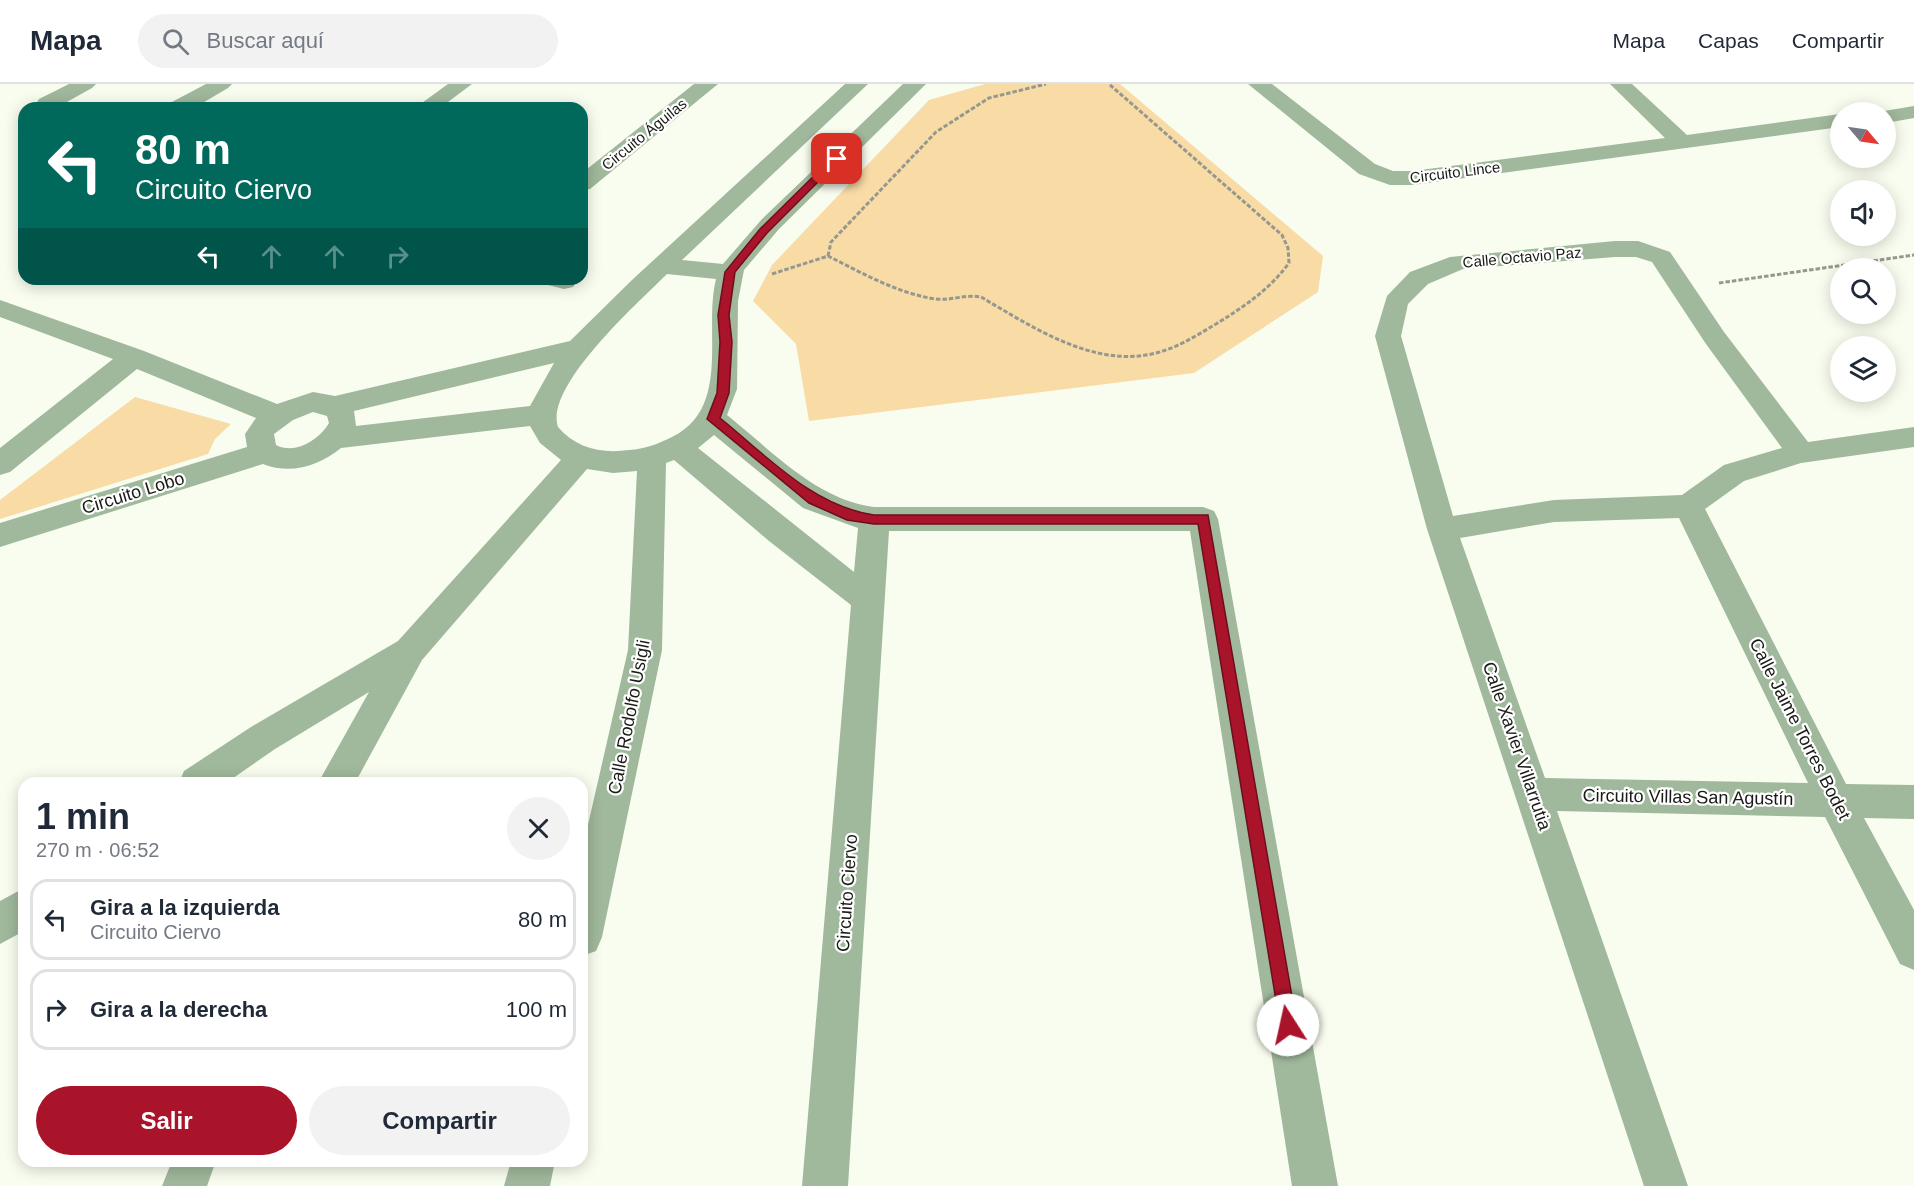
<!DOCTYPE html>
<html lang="es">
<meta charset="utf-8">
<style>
:root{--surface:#fff;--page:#f2f2f3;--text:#1f2937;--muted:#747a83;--line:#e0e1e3;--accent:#aa142b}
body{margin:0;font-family:Arial,sans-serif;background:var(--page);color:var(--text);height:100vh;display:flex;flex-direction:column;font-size:22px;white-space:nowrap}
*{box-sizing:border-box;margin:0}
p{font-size:20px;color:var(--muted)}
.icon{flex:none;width:33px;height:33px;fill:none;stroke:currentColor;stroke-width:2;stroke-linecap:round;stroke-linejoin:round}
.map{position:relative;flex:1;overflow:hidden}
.panel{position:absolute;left:18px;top:693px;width:570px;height:390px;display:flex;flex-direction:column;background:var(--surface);border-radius:18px;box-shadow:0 3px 15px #0003}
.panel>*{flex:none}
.banner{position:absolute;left:18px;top:18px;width:570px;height:183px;border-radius:18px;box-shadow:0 3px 15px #0003;background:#00695c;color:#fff;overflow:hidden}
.needle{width:39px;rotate:119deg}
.buttons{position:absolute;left:1830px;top:18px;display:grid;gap:12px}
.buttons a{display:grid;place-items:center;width:66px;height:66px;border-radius:50%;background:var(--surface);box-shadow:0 3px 15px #0003;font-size:30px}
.pin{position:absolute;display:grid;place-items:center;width:51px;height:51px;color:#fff;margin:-26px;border-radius:12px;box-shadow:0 3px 9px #0006}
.me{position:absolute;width:66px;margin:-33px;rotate:350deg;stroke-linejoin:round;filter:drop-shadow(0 0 4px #0008)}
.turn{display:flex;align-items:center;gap:21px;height:126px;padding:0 18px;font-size:27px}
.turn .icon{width:78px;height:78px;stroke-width:2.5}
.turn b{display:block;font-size:42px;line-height:51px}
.lanes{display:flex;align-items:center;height:57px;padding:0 18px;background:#0003;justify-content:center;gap:30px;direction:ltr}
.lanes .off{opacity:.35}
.round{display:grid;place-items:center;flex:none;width:63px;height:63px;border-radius:32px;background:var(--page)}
.overview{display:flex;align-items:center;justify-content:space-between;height:102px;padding:0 18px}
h1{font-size:36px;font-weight:700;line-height:45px}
.button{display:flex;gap:12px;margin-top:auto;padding:12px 18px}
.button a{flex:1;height:69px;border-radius:36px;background:var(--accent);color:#fff;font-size:24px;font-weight:700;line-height:69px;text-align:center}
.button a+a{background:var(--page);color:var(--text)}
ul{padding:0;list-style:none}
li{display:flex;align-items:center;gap:18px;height:81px;margin:0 12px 9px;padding:0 6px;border:3px solid var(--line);border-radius:18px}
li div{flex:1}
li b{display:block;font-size:22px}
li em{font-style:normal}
header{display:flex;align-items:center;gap:36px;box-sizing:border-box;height:84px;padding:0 30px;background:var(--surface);border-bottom:2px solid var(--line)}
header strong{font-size:28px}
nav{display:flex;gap:33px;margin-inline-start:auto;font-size:21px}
.search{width:420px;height:54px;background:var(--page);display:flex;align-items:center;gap:15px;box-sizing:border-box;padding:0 21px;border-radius:33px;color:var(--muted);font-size:22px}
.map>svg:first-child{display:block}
.green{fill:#f9dba6}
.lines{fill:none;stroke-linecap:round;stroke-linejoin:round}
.path{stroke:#95988e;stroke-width:3;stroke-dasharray:4.5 2;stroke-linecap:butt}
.minor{fill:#a0b89b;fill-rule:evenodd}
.route{fill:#aa142b;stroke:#6e0d1c;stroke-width:1.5}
.labels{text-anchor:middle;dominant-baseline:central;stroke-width:4.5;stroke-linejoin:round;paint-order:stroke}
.far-street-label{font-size:15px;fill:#1a1b16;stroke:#fff}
.street-label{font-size:18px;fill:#1a1b16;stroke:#fff}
</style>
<header>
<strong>Mapa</strong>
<div class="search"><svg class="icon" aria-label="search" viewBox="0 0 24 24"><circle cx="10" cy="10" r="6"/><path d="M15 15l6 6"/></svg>Buscar aquí</div>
<nav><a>Mapa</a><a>Capas</a><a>Compartir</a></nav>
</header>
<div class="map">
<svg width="1914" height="1102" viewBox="0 0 1914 1102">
<rect width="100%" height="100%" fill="#f8fdef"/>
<!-- green -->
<path class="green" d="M985,0H1120L1323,172L1318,208L1194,289L809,337L796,260L753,217L772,181L929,16Z
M135,313L231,340L215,355L208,370L0,435V416Z"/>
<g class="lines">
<!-- path -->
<path class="path" d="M828,172L831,158L936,48L989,14L1046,0
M772,190L828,172C862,189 897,209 935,215C951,217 965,210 981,213C1034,244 1099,288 1163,267C1182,261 1199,250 1216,240C1245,222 1269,206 1289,179L1288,164L1282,151L1109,0
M1719,199L1914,171"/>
<!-- minor -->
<path class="minor" d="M69,0H96L92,4L56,24H39L36,20L39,15Z
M206,0H232L228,4L194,24H167L170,19Z
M448,0H472L440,24H415Z
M694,0H718L590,105L582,107V89Z
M845,0H868L682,176L723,180L762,135L903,0H926L779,145L744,186L738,217L737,305L727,331C771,366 817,416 874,423H1203L1214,427L1218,435L1338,1102H1292L1190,447H889L848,1102H802L851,521L769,457L674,376L666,379L662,566L602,853L596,867L582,872V767L628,566L637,387L613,389L587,385L422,576L355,699H318L369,608L275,665L226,699H179L184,687L251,643L398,557L561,376L540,359L530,342L341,364C319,382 291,391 263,380L0,463V439L247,363L245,350L256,334L137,285L10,388L0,391V364L113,275L0,233V216L144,267L277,320L313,308L335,312L570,257L632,196ZM667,190L716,195C703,247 732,323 672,353C658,360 645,365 629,366C601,370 576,364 558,343C544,302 640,217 667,190ZM554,279L530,322L356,342L354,327ZM313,328L327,332L329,339C319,356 295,371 276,361L274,350L293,336ZM714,351L803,424L858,444L854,488L698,364Z
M1248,0H1272L1375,80L1393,87H1413L1665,54L1610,0H1632L1687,51L1840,30V43L1413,101H1390L1359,90Z
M1914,22V34L1886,39V28H1878Z
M1615,157H1638L1670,168L1724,248L1808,358L1914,343V363L1801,379L1744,397L1705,425L1846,700L1914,701V735L1864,734L1914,826V886L1900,880L1825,733L1557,727L1688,1102H1644L1427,445L1375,252L1387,212L1410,188L1450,173ZM1615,173H1636L1652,178L1706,260L1782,364L1724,381L1682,411L1554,416L1453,432L1401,252L1408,220L1428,200L1463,185ZM1679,434L1808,699L1545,694L1460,454L1554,438Z
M544,195H575L577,197L573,203L564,205L548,201Z
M24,804V847L0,860V817Z
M172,1077H216L207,1102H162Z
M511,1077H555L550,1102H504Z"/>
</g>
<!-- route -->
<path class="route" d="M833,73L841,75L767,149L735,188L729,231L732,258L729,309L720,334C766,371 812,422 874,431H1208L1297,941L1294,947L1288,950L1282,947L1280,941L1198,440H874L847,436L809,419L707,335L717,309L720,258L718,231L725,188L760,145Z"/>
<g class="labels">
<!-- far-street labels -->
<g class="far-street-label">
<text transform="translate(644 50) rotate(-39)">Circuito Águilas</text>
<text transform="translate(1455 88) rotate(-7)">Circuito Lince</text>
<text transform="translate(1522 173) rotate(-5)">Calle Octavio Paz</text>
</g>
<!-- street labels -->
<g class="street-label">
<text transform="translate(133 409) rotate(-17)">Circuito Lobo</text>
<text transform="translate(629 633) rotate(-79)">Calle Rodolfo Usigli</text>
<text transform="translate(1800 645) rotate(63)">Calle Jaime Torres Bodet</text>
<text transform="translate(1517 662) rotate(71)">Calle Xavier Villarrutia</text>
<text transform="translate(1688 713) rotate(1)">Circuito Villas San Agustín</text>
<text transform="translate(847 809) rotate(-86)">Circuito Ciervo</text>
</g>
</g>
</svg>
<div class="buttons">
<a><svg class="needle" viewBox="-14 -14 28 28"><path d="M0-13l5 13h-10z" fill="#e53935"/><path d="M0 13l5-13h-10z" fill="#747a83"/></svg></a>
<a><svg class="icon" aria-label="sound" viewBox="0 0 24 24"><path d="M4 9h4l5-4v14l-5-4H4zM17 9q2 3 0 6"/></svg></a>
<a><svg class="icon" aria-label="search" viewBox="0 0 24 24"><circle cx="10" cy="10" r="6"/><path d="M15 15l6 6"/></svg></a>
<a><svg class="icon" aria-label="layers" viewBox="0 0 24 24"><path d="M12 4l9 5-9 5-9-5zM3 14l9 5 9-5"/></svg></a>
</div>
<div class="pin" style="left:837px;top:75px;background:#d93025"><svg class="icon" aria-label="arrive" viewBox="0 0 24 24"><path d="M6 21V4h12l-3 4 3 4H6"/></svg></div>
<svg class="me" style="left:1288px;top:941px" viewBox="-20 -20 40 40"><circle r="19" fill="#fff"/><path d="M0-13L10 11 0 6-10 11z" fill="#aa142b"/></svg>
<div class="banner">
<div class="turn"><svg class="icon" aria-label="left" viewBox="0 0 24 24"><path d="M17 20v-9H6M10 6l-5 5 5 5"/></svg><div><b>80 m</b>Circuito Ciervo</div></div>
<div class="lanes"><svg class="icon" aria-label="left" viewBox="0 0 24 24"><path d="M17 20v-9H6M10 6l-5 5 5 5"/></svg><svg class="icon off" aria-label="ahead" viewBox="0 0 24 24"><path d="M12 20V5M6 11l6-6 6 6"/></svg><svg class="icon off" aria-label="ahead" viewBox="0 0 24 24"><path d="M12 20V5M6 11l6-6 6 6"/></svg><svg class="icon off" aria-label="right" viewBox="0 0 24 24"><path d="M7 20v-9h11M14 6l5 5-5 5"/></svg></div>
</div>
<section class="panel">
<div class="overview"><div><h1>1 min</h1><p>270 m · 06:52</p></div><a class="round"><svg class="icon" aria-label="close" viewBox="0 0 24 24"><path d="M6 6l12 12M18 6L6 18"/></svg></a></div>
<ul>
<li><svg class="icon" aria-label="left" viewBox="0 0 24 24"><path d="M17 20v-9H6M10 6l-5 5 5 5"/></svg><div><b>Gira a la izquierda</b><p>Circuito Ciervo</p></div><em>80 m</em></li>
<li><svg class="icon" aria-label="right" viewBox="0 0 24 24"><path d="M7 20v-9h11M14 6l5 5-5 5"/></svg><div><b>Gira a la derecha</b></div><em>100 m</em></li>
</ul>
<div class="button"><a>Salir</a><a>Compartir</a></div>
</section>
</div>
